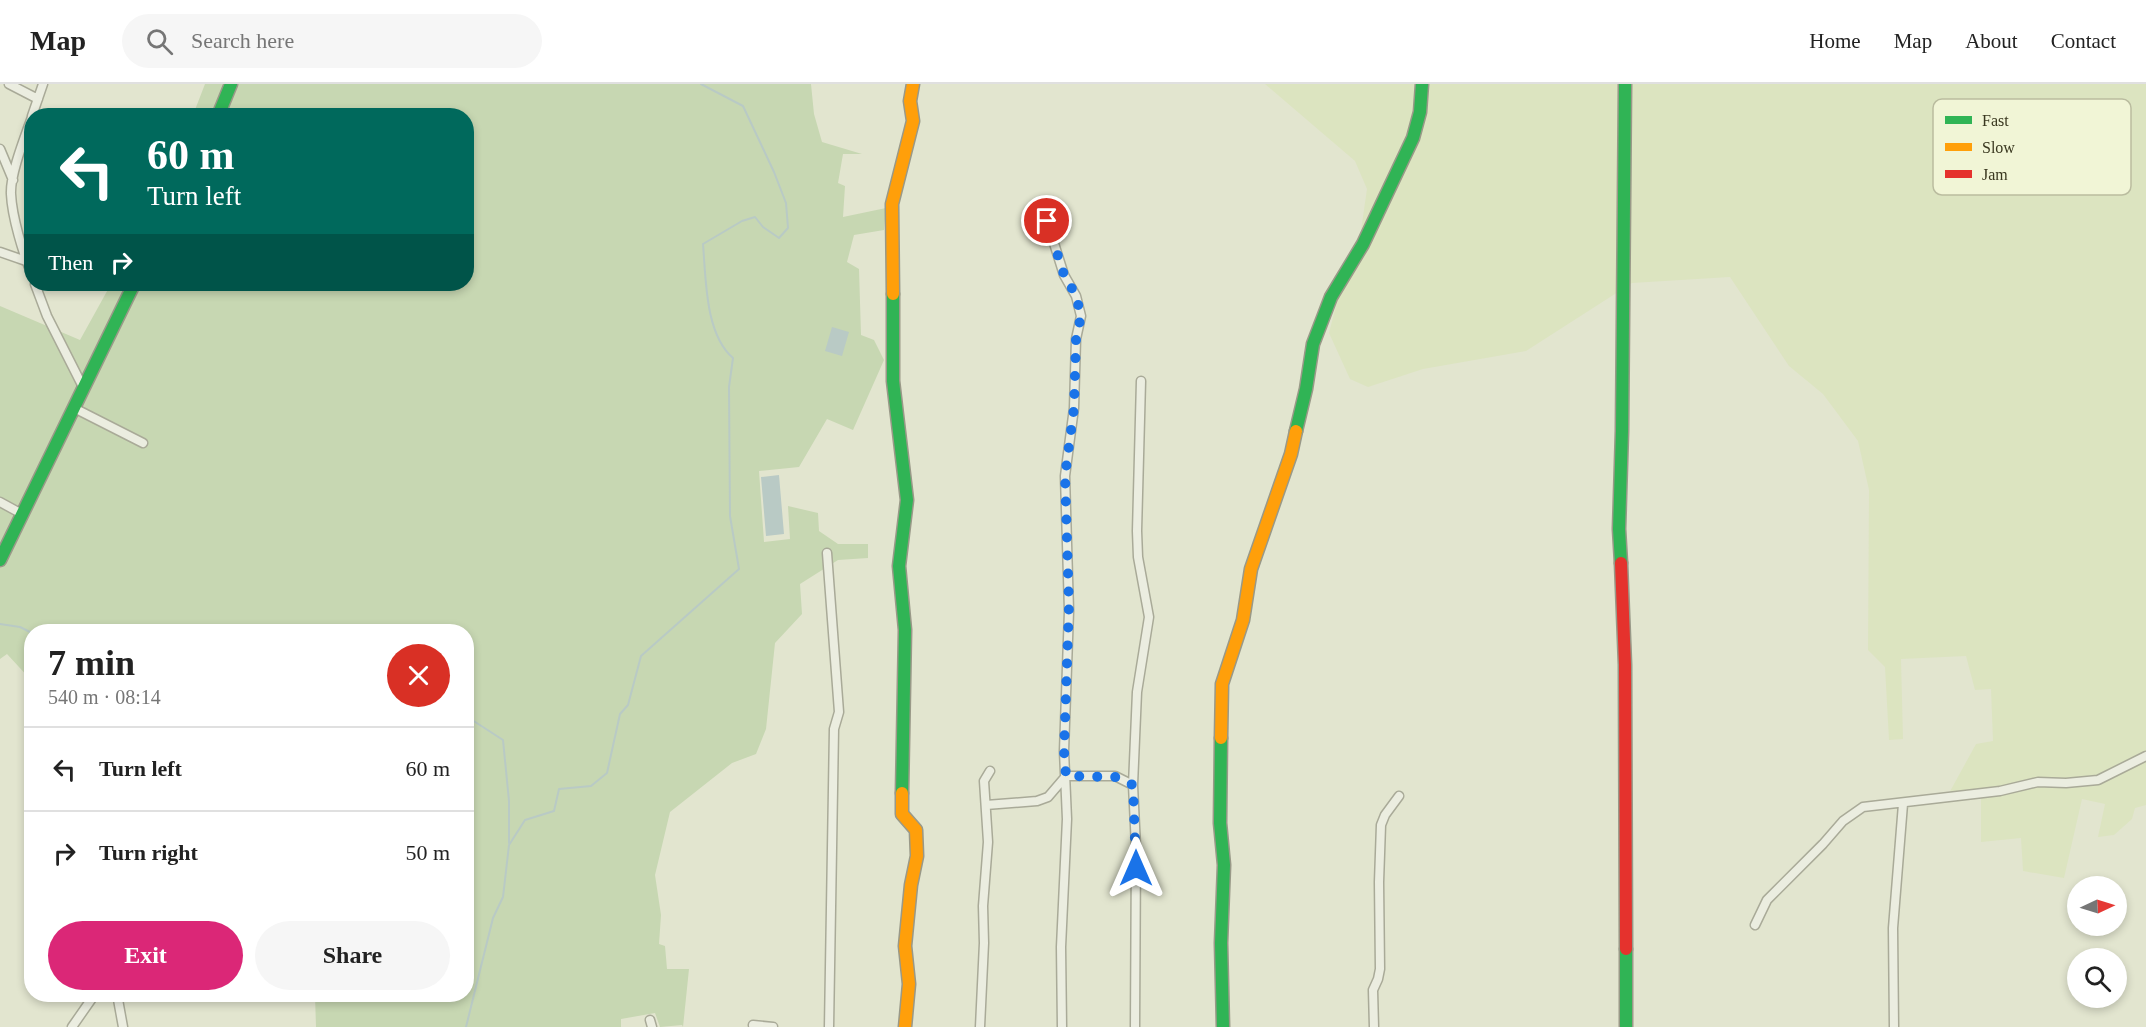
<!DOCTYPE html>
<meta charset="utf-8">
<style>
:root{--surface:#fff;--page:#f6f6f6;--text:#222;--muted:#767676;--line:#e0e0e0;--accent:#db2777}
body{margin:0;font-family:Georgia,serif;background:var(--page);color:var(--text);height:100vh;display:flex;flex-direction:column;font-size:22px;white-space:nowrap}
*{box-sizing:border-box;margin:0}
p{font-size:20px;color:var(--muted)}
.icon{flex:none;width:33px;height:33px;fill:none;stroke:currentColor;stroke-width:2;stroke-linecap:round;stroke-linejoin:round}
.map{position:relative;flex:1;overflow:hidden}
.details{position:absolute;left:24px;top:540px;width:450px;height:378px;display:flex;flex-direction:column;background:var(--surface);border-radius:24px;box-shadow:0 3px 9px #0003}
.details>*{flex:none}
.guide{position:absolute;left:24px;top:24px;width:450px;height:183px;border-radius:24px;box-shadow:0 3px 9px #0003;background:#00695c;color:#fff;overflow:hidden}
.needle{width:39px;rotate:86deg}
.buttons{position:absolute;left:2067px;top:792px;display:grid;gap:12px}
.buttons a{display:grid;place-items:center;width:60px;height:60px;border-radius:50%;background:var(--surface);box-shadow:0 3px 9px #0003;font-size:30px}
.pin{position:absolute;display:grid;place-items:center;width:51px;height:51px;color:#fff;margin:-26px;border:3px solid #fff;border-radius:50%;box-shadow:0 2px 6px #0007}
.me{position:absolute;width:66px;margin:-33px;rotate:0deg;stroke-linejoin:round;filter:drop-shadow(0 0 4px #0008)}
.turn{display:flex;align-items:center;gap:21px;height:126px;padding:0 24px;font-size:27px}
.turn .icon{width:78px;height:78px;stroke-width:2.5}
.turn b{display:block;font-size:42px;line-height:51px}
.then{display:flex;align-items:center;height:57px;padding:0 24px;background:#0003;gap:12px;font-size:22px}
.round{display:grid;place-items:center;flex:none;width:63px;height:63px;border-radius:32px;background:var(--page)}
.head{display:flex;align-items:center;justify-content:space-between;height:102px;padding:0 24px}
h1{font-size:36px;font-weight:600;line-height:45px}
.button{display:flex;gap:12px;margin-top:auto;padding:12px 24px}
.button a{flex:1;height:69px;border-radius:36px;background:var(--accent);color:#fff;font-size:24px;font-weight:600;line-height:69px;text-align:center}
.button a+a{background:var(--page);color:var(--text)}
ul{padding:0;list-style:none}
li{display:flex;align-items:center;gap:18px;height:84px;padding:0 24px;border-top:2px solid var(--line)}
li div{flex:1}
li b{display:block;font-size:22px}
li em{font-style:normal}
header{display:flex;align-items:center;gap:36px;box-sizing:border-box;height:84px;padding:0 30px;background:var(--surface);border-bottom:2px solid var(--line)}
header strong{font-size:28px}
nav{display:flex;gap:33px;margin-inline-start:auto;font-size:21px}
.search{width:420px;height:54px;background:var(--page);display:flex;align-items:center;gap:15px;box-sizing:border-box;padding:0 21px;border-radius:33px;color:var(--muted);font-size:22px}
.map>svg:first-child{display:block}
.farmland{fill:#dce4c0}
.green{fill:#c7d7b2}
.water{fill:#b9cac5}
.lines{fill:none;stroke-linecap:round;stroke-linejoin:round}
.stream{stroke:#b9cac5;stroke-width:2}
.street-casing{stroke:#a9aa98;stroke-width:11}
.fast-casing{stroke:#998;stroke-width:15}
.slow-casing{stroke:#998;stroke-width:15}
.jam-casing{stroke:#998;stroke-width:15}
.street{stroke:#ebede0;stroke-width:8}
.fast{stroke:#30b455;stroke-width:12}
.slow{stroke:#ff9f0a;stroke-width:12}
.jam{stroke:#e5322d;stroke-width:12}
.route{stroke:#1a73e8;stroke-width:10;stroke-dasharray:0 18}
.key{fill:#f1f5d6;stroke:#babc9f;stroke-width:1.5}
.key-label{font-size:16px;fill:#39371f}
</style>
<header>
<strong>Map</strong>
<div class="search"><svg class="icon" aria-label="search" viewBox="0 0 24 24"><circle cx="10" cy="10" r="6"/><path d="M15 15l6 6"/></svg>Search here</div>
<nav><a>Home</a><a>Map</a><a>About</a><a>Contact</a></nav>
</header>
<div class="map">
<svg width="2146" height="943" viewBox="0 0 2146 943">
<rect width="100%" height="100%" fill="#e2e5cf"/>
<!-- farmland -->
<path class="farmland" d="M1265,0H2146V721L2135,724L2132,735L2114,751L2098,753L2105,720L2082,715L2064,794L2023,787L2021,754L1981,758V714L1948,711L1976,660L1993,657L1991,605L1975,606L1966,572L1901,575L1903,655L1889,656L1885,583L1868,566L1869,406L1858,357L1823,310L1789,282L1730,193L1632,199L1526,267L1423,285L1368,303L1350,295L1329,249L1340,206L1360,153L1367,105L1355,77Z"/>
<!-- green -->
<path class="green" d="M205,0H811L814,30L822,58L862,70H843L838,99L845,102L843,133L886,124L884,146L854,151L847,178L859,185L861,251L874,256L884,276L853,346L827,335L799,383L759,387L764,458L790,455L788,422L818,429L819,447L838,460H868V474L838,476L800,500L802,530L775,559L766,645L756,670L732,679L670,728L655,791L661,831L659,860L665,862L667,885H689L683,943L682,941L660,943L655,929L621,935V943H316L315,911L466,910V548H32L31,596L7,570L0,575V222L80,256L111,200H466V32L193,31Z"/>
<!-- water -->
<path class="water" d="M832,243L849,248L842,272L825,267Z
M779,391L784,450L766,452L761,393Z"/>
<g class="lines">
<!-- stream -->
<path class="stream" d="M0,540L20,543L32,549
M466,632L503,656L509,717V759
M466,943L493,834L503,813L509,761L525,736L554,727L559,705L591,702L607,689L620,630L628,621L641,572L739,485L730,432L729,303L733,274C705,250 706,195 703,160L742,137L755,133L763,143L779,154L788,144L786,119L774,88L743,22L701,0"/>
<defs>
<path id="street" d="M9,0L38,15
M32,32L43,0
M32,33C25,53 10,90 11,110C12,133 23,169 32,191
M0,65L13,96
M1039,120L1047,137L1064,191L1076,212L1081,232L1076,255L1074,324L1065,392L1069,527L1064,667L1067,735L1061,863L1062,943
M0,168L26,177
M35,200L47,232L83,303
M74,324L143,359
M0,418L22,430
M827,469L839,628L834,645L829,943
M1066,692H1115L1133,701
M986,721L1037,717L1048,713L1066,692
M1755,841L1767,816L1823,760L1843,737L1863,723L2000,707L2038,698L2066,699L2098,696L2146,672
M117,910L123,943
M650,936L652,943
M753,941L773,943
M72,943L95,910
M980,943L984,859L983,822L988,758L984,697L990,687
M1135,943L1136,763L1133,701L1137,608L1149,533L1138,473L1137,447L1141,297
M1374,943L1373,906L1378,895L1380,885L1379,798L1381,741L1385,731L1399,712
M1894,943L1893,844L1903,720"/>
<path id="fast" d="M218,32L231,0
M893,210V297L907,416L899,482L905,546L902,709
M1296,347L1306,305L1313,260L1331,213L1363,160L1413,54L1420,28L1422,0
M0,476L134,200
M1621,479L1619,445L1622,347L1625,0
M1221,654L1220,739L1224,781L1221,859L1223,943
M1626,865V943"/>
<path id="slow" d="M893,210L892,120L913,37L910,17L913,0
M1221,654L1222,600L1243,536L1251,485L1291,370L1296,347
M902,709V730L916,746L917,772L911,801L905,862L909,900L905,943"/>
<path id="jam" d="M1621,479L1625,581L1626,865"/>
</defs>
<!-- street casing -->
<use href="#street" class="street-casing"/>
<!-- fast casing -->
<use href="#fast" class="fast-casing"/>
<!-- slow casing -->
<use href="#slow" class="slow-casing"/>
<!-- jam casing -->
<use href="#jam" class="jam-casing"/>
<!-- street -->
<use href="#street" class="street"/>
<!-- fast -->
<use href="#fast" class="fast"/>
<!-- slow -->
<use href="#slow" class="slow"/>
<!-- jam -->
<use href="#jam" class="jam"/>
</g>
<g class="lines">
<!-- route -->
<path class="route" d="M1047,137L1063,188L1076,212L1081,232L1076,255L1074,324L1065,392L1069,521L1064,667L1066,692L1115,693L1133,701L1136,784"/>
</g>
<!-- legend -->
<rect x="1933" y="15" width="198" height="96" rx="9" class="key"/>
<rect x="1945" y="32" width="27" height="8" fill="#30b455"/>
<rect x="1945" y="59" width="27" height="8" fill="#ff9f0a"/>
<rect x="1945" y="86" width="27" height="8" fill="#e5322d"/>
<g class="key-label">
<text x="1982" y="42">Fast</text>
<text x="1982" y="69">Slow</text>
<text x="1982" y="96">Jam</text>
</g>
</svg>
<div class="buttons">
<a><svg class="needle" viewBox="-14 -14 28 28"><path d="M0-13l5 13h-10z" fill="#e53935"/><path d="M0 13l5-13h-10z" fill="#767676"/></svg></a>
<a><svg class="icon" aria-label="search" viewBox="0 0 24 24"><circle cx="10" cy="10" r="6"/><path d="M15 15l6 6"/></svg></a>
</div>
<div class="pin" style="left:1047px;top:137px;background:#d93025"><svg class="icon" aria-label="arrive" viewBox="0 0 24 24"><path d="M6 21V4h12l-3 4 3 4H6"/></svg></div>
<svg class="me" style="left:1136px;top:784px" viewBox="-20 -20 40 40"><path d="M0-17L14 15 0 8-14 15z" fill="#1a73e8" stroke="#fff" stroke-width="4"/></svg>
<div class="guide">
<div class="turn"><svg class="icon" aria-label="left" viewBox="0 0 24 24"><path d="M17 20v-9H6M10 6l-5 5 5 5"/></svg><div><b>60 m</b>Turn left</div></div>
<div class="then">Then<svg class="icon" aria-label="right" viewBox="0 0 24 24"><path d="M7 20v-9h11M14 6l5 5-5 5"/></svg></div>
</div>
<section class="details">
<div class="head"><div><h1>7 min</h1><p>540 m · 08:14</p></div><a class="round" style="background:#d93025;color:#fff"><svg class="icon" aria-label="close" viewBox="0 0 24 24"><path d="M6 6l12 12M18 6L6 18"/></svg></a></div>
<ul>
<li><svg class="icon" aria-label="left" viewBox="0 0 24 24"><path d="M17 20v-9H6M10 6l-5 5 5 5"/></svg><div><b>Turn left</b></div><em>60 m</em></li>
<li><svg class="icon" aria-label="right" viewBox="0 0 24 24"><path d="M7 20v-9h11M14 6l5 5-5 5"/></svg><div><b>Turn right</b></div><em>50 m</em></li>
</ul>
<div class="button"><a>Exit</a><a>Share</a></div>
</section>
</div>
